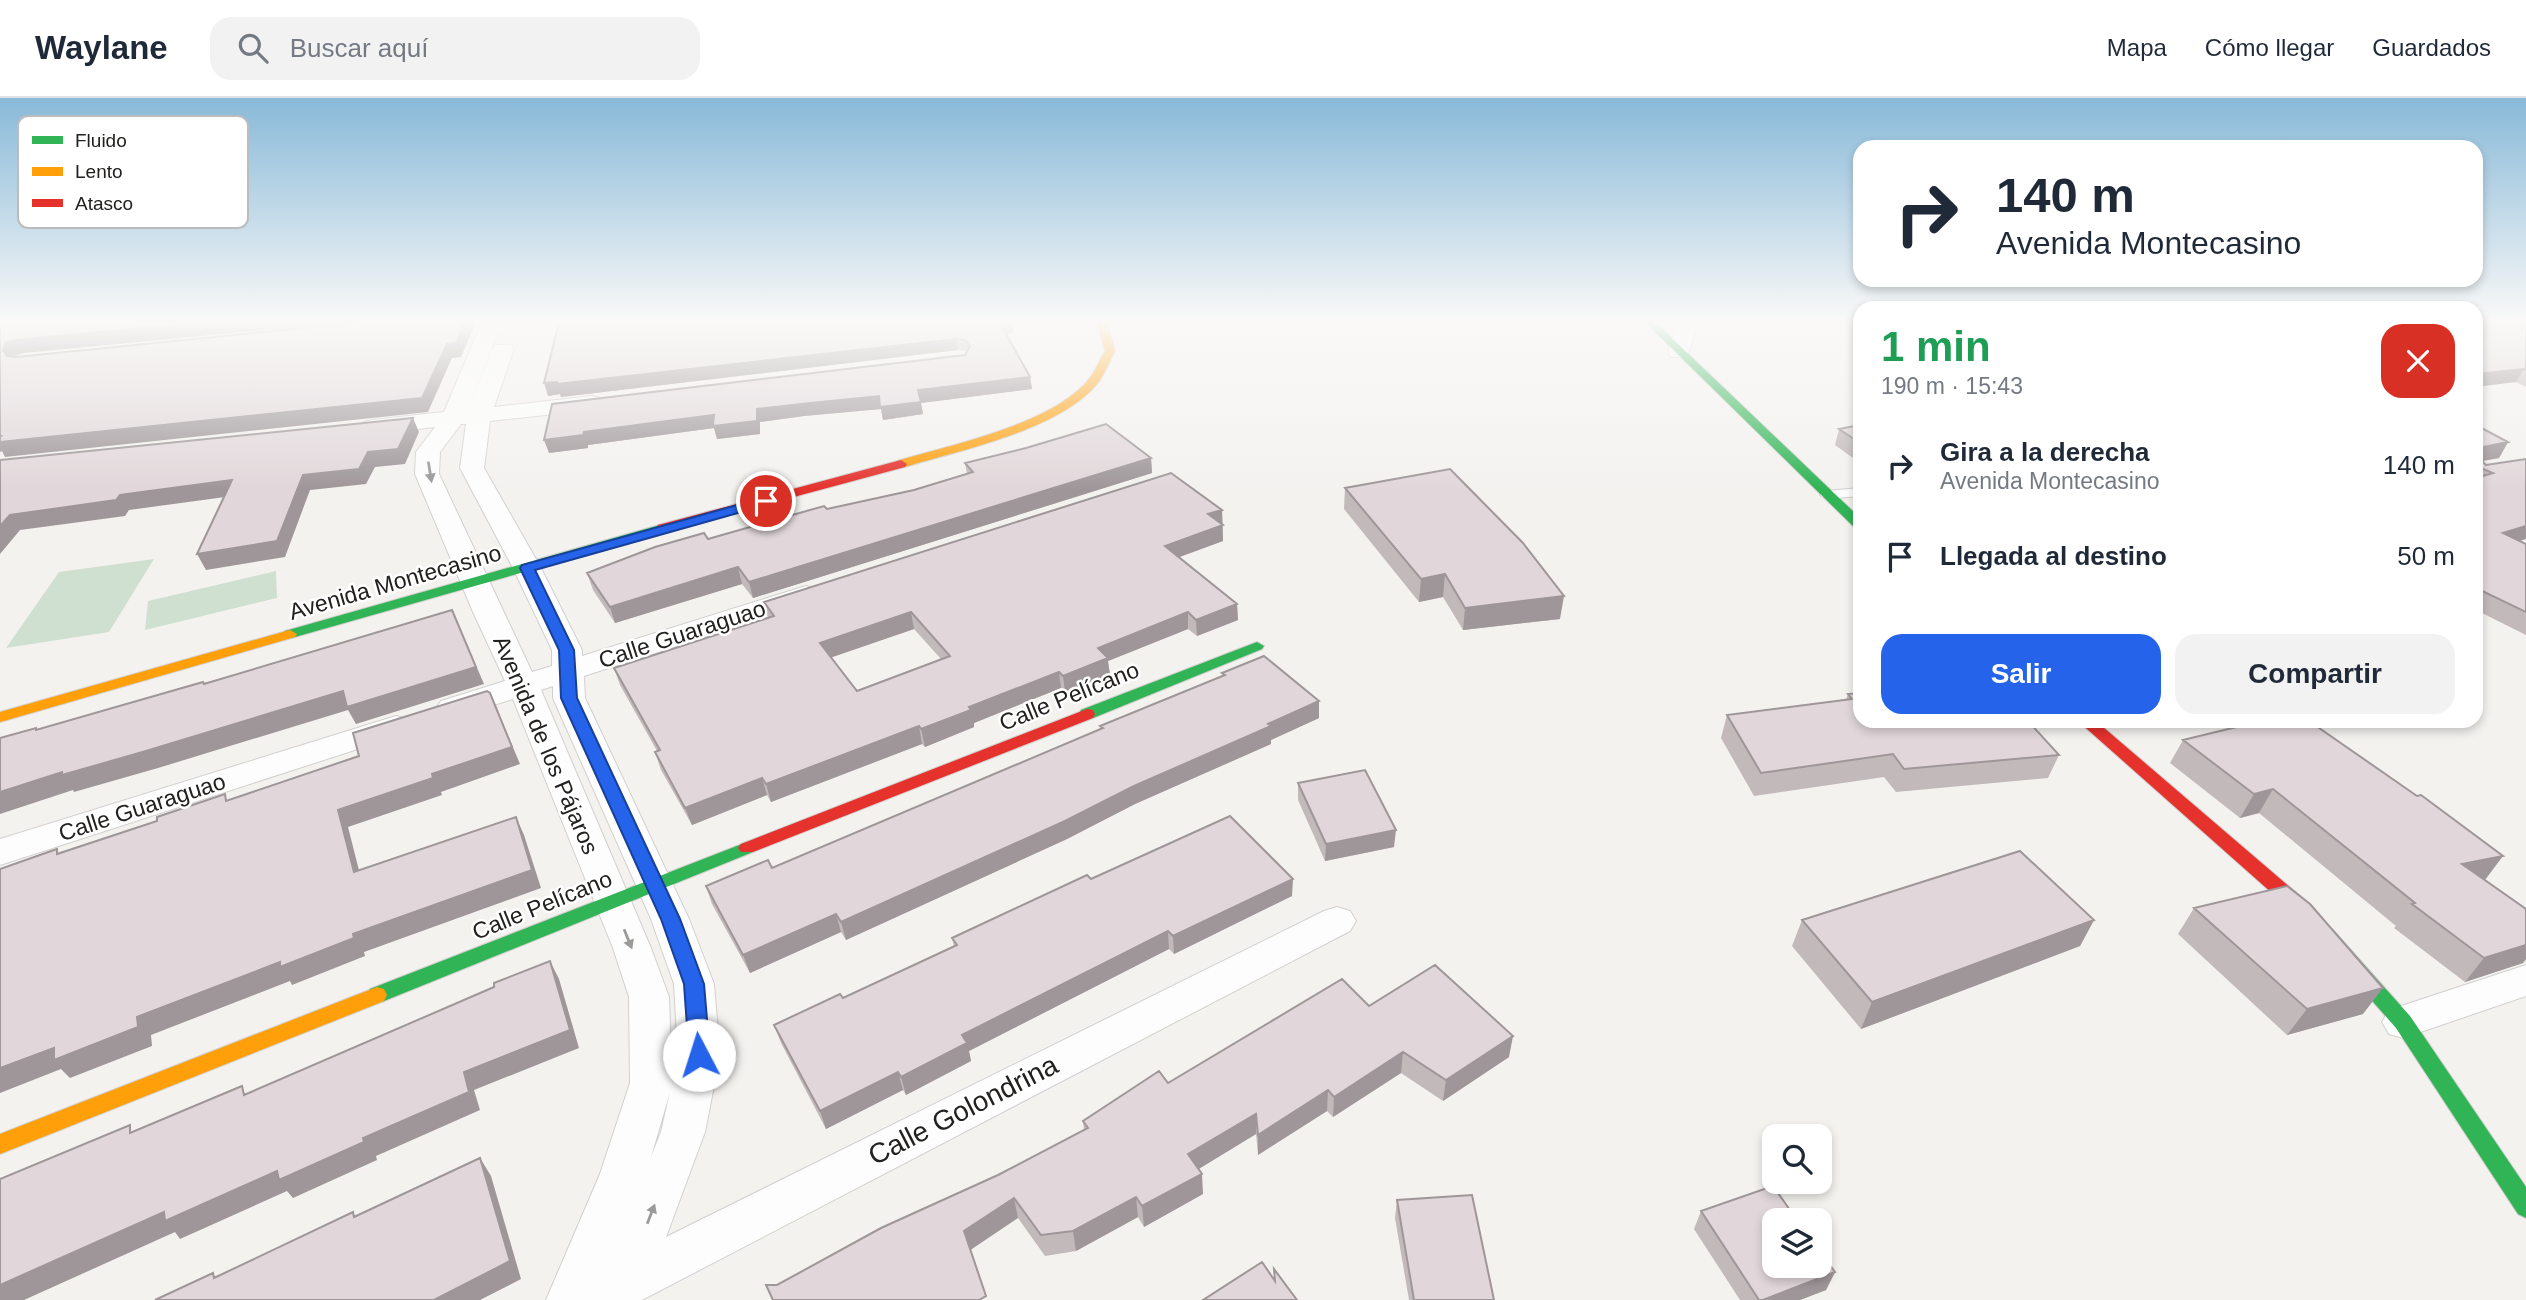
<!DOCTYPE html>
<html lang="es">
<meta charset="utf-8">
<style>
:root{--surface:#fff;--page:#f2f2f3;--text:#1f2937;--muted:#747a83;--line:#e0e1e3;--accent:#2563eb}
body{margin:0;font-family:Arial,sans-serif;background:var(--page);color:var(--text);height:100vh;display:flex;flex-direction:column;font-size:26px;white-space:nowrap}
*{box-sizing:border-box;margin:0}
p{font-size:23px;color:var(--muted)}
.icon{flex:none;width:38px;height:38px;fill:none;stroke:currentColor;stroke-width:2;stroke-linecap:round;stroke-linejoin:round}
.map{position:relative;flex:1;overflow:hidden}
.panel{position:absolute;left:1853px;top:203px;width:630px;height:427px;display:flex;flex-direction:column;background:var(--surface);border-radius:21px;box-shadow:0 4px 10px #0003}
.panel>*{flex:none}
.guide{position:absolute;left:1853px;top:42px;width:630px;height:147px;border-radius:21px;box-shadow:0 4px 10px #0003;background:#fff;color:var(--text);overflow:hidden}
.tools{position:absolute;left:1762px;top:1026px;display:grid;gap:14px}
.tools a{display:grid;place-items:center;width:70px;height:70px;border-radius:14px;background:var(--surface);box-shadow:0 4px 10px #0003;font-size:35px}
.pin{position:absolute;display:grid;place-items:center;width:60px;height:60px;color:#fff;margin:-30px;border:4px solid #fff;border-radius:50%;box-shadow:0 2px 7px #0007}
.me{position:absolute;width:77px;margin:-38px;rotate:355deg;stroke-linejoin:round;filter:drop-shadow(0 0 5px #0008)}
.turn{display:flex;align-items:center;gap:24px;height:147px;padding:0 28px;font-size:32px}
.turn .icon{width:91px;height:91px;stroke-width:2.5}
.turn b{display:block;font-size:49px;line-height:60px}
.round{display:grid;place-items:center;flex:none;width:74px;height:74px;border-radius:21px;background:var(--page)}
.head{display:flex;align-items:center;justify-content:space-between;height:119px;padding:0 28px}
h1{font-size:42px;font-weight:800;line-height:52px;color:#1e9e55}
.cta{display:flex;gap:14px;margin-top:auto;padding:14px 28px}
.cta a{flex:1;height:80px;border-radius:21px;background:var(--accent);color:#fff;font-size:28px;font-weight:800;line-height:80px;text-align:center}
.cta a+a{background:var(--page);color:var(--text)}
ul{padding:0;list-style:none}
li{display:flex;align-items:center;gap:21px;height:91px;padding:0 28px}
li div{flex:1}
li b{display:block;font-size:26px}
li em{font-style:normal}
header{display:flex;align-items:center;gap:42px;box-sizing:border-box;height:98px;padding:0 35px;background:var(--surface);border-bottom:2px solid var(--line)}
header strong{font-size:33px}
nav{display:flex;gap:38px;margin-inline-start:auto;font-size:24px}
.search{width:490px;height:63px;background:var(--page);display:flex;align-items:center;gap:18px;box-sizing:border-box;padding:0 24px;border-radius:21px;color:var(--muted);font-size:26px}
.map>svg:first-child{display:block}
.green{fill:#cfe0d0}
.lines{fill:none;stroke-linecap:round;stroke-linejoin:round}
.lane-casing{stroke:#d2d0cf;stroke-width:2}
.street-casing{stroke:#d2d0cf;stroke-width:2}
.fast-casing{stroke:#d2d0cf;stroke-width:2}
.slow-casing{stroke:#d2d0cf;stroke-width:2}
.jam-casing{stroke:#d2d0cf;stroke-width:2}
.lane{fill:#fdfdfd;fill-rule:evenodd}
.street{fill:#fdfdfd;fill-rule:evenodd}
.fast{fill:#30b455;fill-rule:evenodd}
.slow{fill:#ff9f0a;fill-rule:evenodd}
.jam{fill:#e5322d;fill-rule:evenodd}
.wall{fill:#c2b9bb;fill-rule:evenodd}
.shaded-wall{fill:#9e9699}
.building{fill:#e1d7da;stroke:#9e9699;stroke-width:2;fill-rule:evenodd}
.oneway{fill:#9a9a99}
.route{fill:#2563eb;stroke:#184099;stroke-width:2}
.labels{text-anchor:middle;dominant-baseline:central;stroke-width:5;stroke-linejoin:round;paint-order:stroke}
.street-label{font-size:23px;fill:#22211f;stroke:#fff}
.near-street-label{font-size:28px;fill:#22211f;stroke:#fff}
.key{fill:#fff;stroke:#bdbcbc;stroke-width:2}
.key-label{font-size:19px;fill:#22211f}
</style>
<header>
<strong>Waylane</strong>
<div class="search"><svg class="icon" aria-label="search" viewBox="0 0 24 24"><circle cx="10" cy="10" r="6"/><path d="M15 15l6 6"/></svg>Buscar aquí</div>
<nav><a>Mapa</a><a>Cómo llegar</a><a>Guardados</a></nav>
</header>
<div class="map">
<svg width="2526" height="1202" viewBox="0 0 2526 1202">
<rect width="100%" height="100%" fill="#f4f2ef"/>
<!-- green -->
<path class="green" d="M154,461L109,534L6,550L59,474Z
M276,473L277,500L145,532L148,503Z"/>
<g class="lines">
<defs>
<path id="lane" d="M1860,390V398L1826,401L1820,397L1826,393Z"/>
<path id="street" d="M482,224H502L468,312L492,251L496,247H510L514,251L494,309L592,298L600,300L603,305L600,310L592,312L490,323L484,370L541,470L582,552V558L796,491L806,488L816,491L820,497L816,503L584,578L585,600L689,821L714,886L720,957L705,1034L666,1139L1324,813L1337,809L1350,813L1356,823L1350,833L642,1202H546L600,1076L630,985L629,899L613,850L513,601L452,620L441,617L436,610L441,603L505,583L473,514L415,376L416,354L435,329L372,336L364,334L360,329L364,324L372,322L444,314ZM461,326H466L460,370L513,470L552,552V568L532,574L439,376L440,354ZM553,588V600L651,821L674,886L678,957L672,983L669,899L651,850L541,592ZM670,994L661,1034L651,1059Z
M1679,224H1699L1687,259H1671L1668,254Z
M396,618L407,621L412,628L407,635L0,767V741Z
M2526,867V898L2403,940L2389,936L2382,924L2389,912Z"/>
<path id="fast" d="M1645,224H1655L1860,420V431L1855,430Z
M663,426L668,427V433L295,539L290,540L283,536L285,533Z
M1257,544L1264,548L1262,551L1093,620H1081L1079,616L1081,612Z
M747,744L753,746L756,750L753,754L384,903L377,905L370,903L367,897L370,891Z
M2325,829L2332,831L2410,918L2526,1089V1120L2518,1116L2396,930L2318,841L2315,836L2318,831Z"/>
<path id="slow" d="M1097,224H1107L1115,253C1109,264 1105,276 1097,286C1059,332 961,352 905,369H897V363C951,347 1053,326 1089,281C1096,273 1099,262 1105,253Z
M290,532L297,536L295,539L0,624V614Z
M377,889L384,891L387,897L384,903L0,1056V1036Z"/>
<path id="jam" d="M901,362L907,366L905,369L663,434L656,430L658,427Z
M1087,611L1093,612L1095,616L1093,620L753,754H741L738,750L741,746Z
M2078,623H2096L2312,808L2335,836L2332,841C2316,846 2308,829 2298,818Z"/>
</defs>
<!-- lane casing -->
<use href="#lane" class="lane-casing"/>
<!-- street casing -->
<use href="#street" class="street-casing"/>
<!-- fast casing -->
<use href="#fast" class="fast-casing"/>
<!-- slow casing -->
<use href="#slow" class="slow-casing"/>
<!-- jam casing -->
<use href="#jam" class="jam-casing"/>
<!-- lane -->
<use href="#lane" class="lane"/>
<!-- street -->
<use href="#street" class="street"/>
<!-- fast -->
<use href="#fast" class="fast"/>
<!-- slow -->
<use href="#slow" class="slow"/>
<!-- jam -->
<use href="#jam" class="jam"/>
</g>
<!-- wall -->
<path class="wall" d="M559,224L1013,235L1006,236L1030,279L1032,291L921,305L923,316L883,322L881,311L804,318L760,324V336L717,341L714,330L588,347V350L549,355L965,257L966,253L958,252L561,299L560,296L548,298Z
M2526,224V289L2516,284Z
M1860,327V365L1835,347L1839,331Z
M2476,327L2508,344L2499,360L2483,363V364L2486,367L2526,361L2520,443L2526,446V537L2476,512Z
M1151,360L1152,375L753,500L742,486L615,525L593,492L587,475L708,441L827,411L914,392L967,376L965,365Z
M1345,390L1560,521L1463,532L1443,499L1419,504L1344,411Z
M1222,412L1223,443L1179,459L1237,506L1238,522L1197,538L1188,531L1108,563L1110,577L1065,594L1061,590L974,625V629L925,649L922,646L771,704L767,697L692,727L661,672L655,654L657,653L620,587L614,570L768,520L764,504ZM914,531L941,561L857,593L831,559Z
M1222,575L1319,620L1271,642V646L1135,706L1067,741L846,842L841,834L750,875L712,806L706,788L772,770L1101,631L1100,628L1222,578Z
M1848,596L2059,657L2048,680L1896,694L1884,679L1754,698L1721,640L1727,617L1846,602Z
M2234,623H2309L2484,782L2526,811V861L2523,865L2465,884L2394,830L2396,828L2259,715L2240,720L2170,665L2183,642L2241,628Z
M1298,685L1394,749L1325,763L1298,702Z
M1091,781L1292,798L1174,856L1169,851L969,953L971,963L906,997L903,992L826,1031L781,945L774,927L843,900L954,848L952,840Z
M2194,810L2363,916L2287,937L2178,836Z
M1802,822H2094L2080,848L1861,931L1792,848Z
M1369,908L1509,959L1443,1003L1401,975L1333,1019L1327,1013L1258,1057L1256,1036L1198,1071L1203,1096L1144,1129L1138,1119L1076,1153L1045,1158L1018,1120L777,1187L998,1077L1084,1032L1083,1023L1168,985Z
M1397,1102L1494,1202H1409L1395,1120Z
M1701,1113L1835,1174L1826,1192L1800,1202H1740L1694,1131Z"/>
<!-- shaded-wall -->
<path class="shaded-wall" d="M206,224H347L24,255L14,258L11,265L3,252L6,244L16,242Z
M465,224H476L461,259L452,260L428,314L5,359L2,353L0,354V338L447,246Z
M1012,224L1013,235L1001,237L1000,225Z
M956,241L958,252L561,299L560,296L548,298L544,285Z
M2524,271L2516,284L2476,289V276Z
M1030,279L1032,291L921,305L923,316L883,322L881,311L804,318L760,324V336L717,341L714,330L588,347V350L549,355L544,342L584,334L757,311Z
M413,320L419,334L405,366L375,369L366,386L310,392L285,459L206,472L197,456L303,377L368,354Z
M2508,344L2499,360L2476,364L2483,349Z
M1151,360L1152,375L753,500L749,484Z
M232,382L240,397L129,412L125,418L20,432L0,456V428L10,417L120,397Z
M1222,412L1223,443L1166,464L1165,448L1208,416Z
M2526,428V441L2492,452L2503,435Z
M738,469L742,486L615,525L610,509Z
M1445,476L1443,499L1419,504L1421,481Z
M1564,498L1560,521L1463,532L1465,510Z
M1237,506L1238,522L1197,538L1196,522Z
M452,512L484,586L356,626L348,612L158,670L74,694L73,692L0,716V694Z
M911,514L914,531L824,562L820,545Z
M1188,514V531L1108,563L1110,577L1065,594L1063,578L1098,550Z
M1059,574L1061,590L974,625V629L925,649L921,631L969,609Z
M490,595L520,666L441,694L442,697L348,729L364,792L354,774L338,712L432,676Z
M1319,603V620L1271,642V646L1135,706L1067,741L846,842L841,824Z
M2248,623H2264L2244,630Z
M919,628L922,646L771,704L766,686Z
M762,680L767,697L692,727L685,710Z
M2273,691L2259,715L2240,720L2254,696Z
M516,719L524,737L541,790L364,854L365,858L292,887L290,883L151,937L152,948L70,980L61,971L0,995V970L353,836Z
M1396,732L1394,749L1325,763L1326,746Z
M2503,758L2485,782L2462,766Z
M1293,781L1292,798L1174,856L1173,838Z
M836,816L841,834L750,875L743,857Z
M2094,822L2080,848L1861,931L1872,904Z
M1168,833L1169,851L969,953L971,963L906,997L901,979L962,937Z
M2526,847V861L2523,865L2465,884L2484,860Z
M550,863L559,881L579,950L474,992L480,1012L376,1058L377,1062L293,1100L287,1093L180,1141L175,1134L24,1202H0V1187L164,1114L363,1040L464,974Z
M2383,890L2363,916L2287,937L2307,911Z
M1513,938L1509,959L1443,1003L1446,982Z
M1403,954L1401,975L1333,1019L1334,999Z
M898,974L903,992L826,1031L820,1013Z
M1328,992L1327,1013L1258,1057V1037Z
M1256,1016V1036L1189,1077L1188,1056Z
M480,1060L491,1078L521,1181L480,1202H434Z
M1202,1076L1203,1096L1144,1129L1142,1108Z
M1136,1099L1138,1119L1076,1153L1073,1133Z
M1014,1100L1018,1120L969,1153L964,1133Z
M1835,1174L1826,1192L1800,1202H1763Z"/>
<!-- building -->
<path class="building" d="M0,224H206L16,242L6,244L3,252L7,258L16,259L361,224H465L456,245L447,246L422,300L0,344V339L1,338H0Z
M559,224H1012L1000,225L1030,279L918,292L921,304L880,309L879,298L801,306L757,311V323L713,328L714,317L584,334L583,337L544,342L552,306L965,257L970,248L965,242L956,241L557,286V284L544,285Z
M2476,224H2526V272L2524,271L2476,276Z
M413,320L398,351L368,354L359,371L303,377L277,443L197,456L232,382L120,397L116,402L10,417L0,428V362Z
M1106,326L1151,360L749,484L738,469L610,509L587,475L655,449L704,435L708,441L824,408L827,411L914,392L973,374L965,365L1026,350Z
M1860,327V345L1839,331Z
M2476,327L2508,344L2483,349V364L2486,367L2526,361V428L2503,435L2526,446V514L2476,490V380L2493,375L2476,368Z
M1450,371L1523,445L1564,498L1465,510L1445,476L1421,481L1345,390Z
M1171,375L1222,412L1208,416L1223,427L1165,448L1237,506L1196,522L1188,514L1098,550L1108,560L1063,578L1059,574L969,609L971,612L921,631L919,628L766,686L762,680L685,710L655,654L660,652L614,570L774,518L764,504ZM911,514L950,558L857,593L820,545Z
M452,512L476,569L347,609L343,593L146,653L62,677V674L0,694V640L36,630V632L203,584L204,586Z
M1264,558L1319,603L1268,626L1271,628L1134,688L1065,723L841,824L836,816L743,857L706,788L768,762L772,770L1103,630L1100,628L1225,577L1222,575Z
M487,593L490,595L512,649L432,676L433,680L338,712L354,774L516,719L532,772L353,836L354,840L280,869V864L137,919L138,929L54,962V950L0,970V771L57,751V756L157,723V719L225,696L226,703L359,658L353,635Z
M1860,595V623H2028L2059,657L1904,671L1893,656L1761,675L1727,617L1852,601L1848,596Z
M2261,623H2309L2417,698L2421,697L2503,758L2462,766L2526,811V847L2484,860L2412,806L2415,805L2273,691L2254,696L2183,642Z
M1365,672L1396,732L1326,746L1298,685Z
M1230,718L1293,781L1173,838L1168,833L962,937L967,945L901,979L898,974L820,1013L774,927L840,896L843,900L957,847L952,840L1087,777L1091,781Z
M2020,753L2094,822L1872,904L1802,822Z
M2287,788L2310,806L2383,890L2307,911L2194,810Z
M550,863L570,932L464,974L469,994L363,1040L364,1044L279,1082L277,1073L165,1123L164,1114L0,1187V1081L130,1027V1035L242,988L244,997L494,889V885Z
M1435,867L1513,938L1446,982L1403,954L1334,999L1328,992L1258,1037L1256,1016L1188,1056L1202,1076L1142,1108L1136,1099L1073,1133L1041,1137L1014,1100L964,1133L986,1198L979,1202H773L766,1187H777L881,1130L998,1077L1088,1030L1083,1023L1159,973L1168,985L1342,881L1369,908Z
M480,1060L510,1163L434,1202H155L213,1175L214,1180L353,1114L354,1119Z
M1773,1088L1797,1122H1774V1167H1820V1154L1835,1174L1763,1202H1759L1701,1113Z
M1472,1097L1494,1202H1414L1397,1102Z
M1262,1164L1275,1183L1274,1171L1297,1202H1203Z"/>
<!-- one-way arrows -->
<defs><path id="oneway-solid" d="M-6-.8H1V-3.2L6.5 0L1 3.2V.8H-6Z" transform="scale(1.75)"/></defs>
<g class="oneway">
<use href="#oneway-solid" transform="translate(430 374) rotate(81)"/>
<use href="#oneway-solid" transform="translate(628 841) rotate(68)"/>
<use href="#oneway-solid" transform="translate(651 1116) rotate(-69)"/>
</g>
<!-- sky -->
<linearGradient id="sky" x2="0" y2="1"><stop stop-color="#88b9d8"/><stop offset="0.57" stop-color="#faf9f8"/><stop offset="1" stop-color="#faf9f8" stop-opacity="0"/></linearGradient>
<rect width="2526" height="392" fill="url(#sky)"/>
<!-- route -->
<path class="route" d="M766,399L770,400V406L535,472L574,552L577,600L680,821L704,886L710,957L707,963L699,965L692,963L689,957L684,886L661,821L561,600L559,552L520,470L522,467Z"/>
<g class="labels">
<!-- street labels -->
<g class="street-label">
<text transform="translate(395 484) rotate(-16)">Avenida Montecasino</text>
<text transform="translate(682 536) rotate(-18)">Calle Guaraguao</text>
<text transform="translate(1069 598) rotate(-22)">Calle Pelícano</text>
<text transform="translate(546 647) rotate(67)">Avenida de los Pájaros</text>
<text transform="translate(142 709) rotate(-18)">Calle Guaraguao</text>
<text transform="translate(542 807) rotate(-22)">Calle Pelícano</text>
</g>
<!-- near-street labels -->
<g class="near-street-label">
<text transform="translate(963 1012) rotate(-27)">Calle Golondrina</text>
</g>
</g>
<!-- legend -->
<rect x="18" y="18" width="230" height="112" rx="10" class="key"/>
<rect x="32" y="38" width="31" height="8" fill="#30b455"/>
<rect x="32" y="69" width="31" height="9" fill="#ff9f0a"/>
<rect x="32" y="101" width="31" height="8" fill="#e5322d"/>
<g class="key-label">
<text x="75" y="49">Fluido</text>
<text x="75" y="80">Lento</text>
<text x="75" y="112">Atasco</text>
</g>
</svg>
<div class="tools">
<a><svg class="icon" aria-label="search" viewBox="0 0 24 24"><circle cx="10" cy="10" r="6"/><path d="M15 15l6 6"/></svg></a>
<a><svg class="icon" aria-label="layers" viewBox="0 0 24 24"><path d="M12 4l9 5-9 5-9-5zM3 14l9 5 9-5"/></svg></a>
</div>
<div class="pin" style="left:766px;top:403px;background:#d93025"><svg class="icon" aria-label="arrive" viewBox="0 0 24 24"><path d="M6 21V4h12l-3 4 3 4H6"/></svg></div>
<svg class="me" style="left:699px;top:957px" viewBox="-20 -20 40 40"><circle r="19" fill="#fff"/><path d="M0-13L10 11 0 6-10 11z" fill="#2563eb"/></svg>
<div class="guide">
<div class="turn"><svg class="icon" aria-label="right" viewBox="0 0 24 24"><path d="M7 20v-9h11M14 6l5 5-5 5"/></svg><div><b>140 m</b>Avenida Montecasino</div></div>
</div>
<section class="panel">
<div class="head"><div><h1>1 min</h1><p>190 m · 15:43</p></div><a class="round" style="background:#d93025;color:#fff"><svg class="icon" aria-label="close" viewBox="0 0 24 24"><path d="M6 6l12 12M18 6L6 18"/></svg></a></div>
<ul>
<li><svg class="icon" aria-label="right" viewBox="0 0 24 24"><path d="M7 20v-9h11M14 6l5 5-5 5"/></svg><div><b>Gira a la derecha</b><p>Avenida Montecasino</p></div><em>140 m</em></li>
<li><svg class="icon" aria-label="arrive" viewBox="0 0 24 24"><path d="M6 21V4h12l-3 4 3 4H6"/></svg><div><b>Llegada al destino</b></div><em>50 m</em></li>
</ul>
<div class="cta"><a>Salir</a><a>Compartir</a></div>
</section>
</div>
